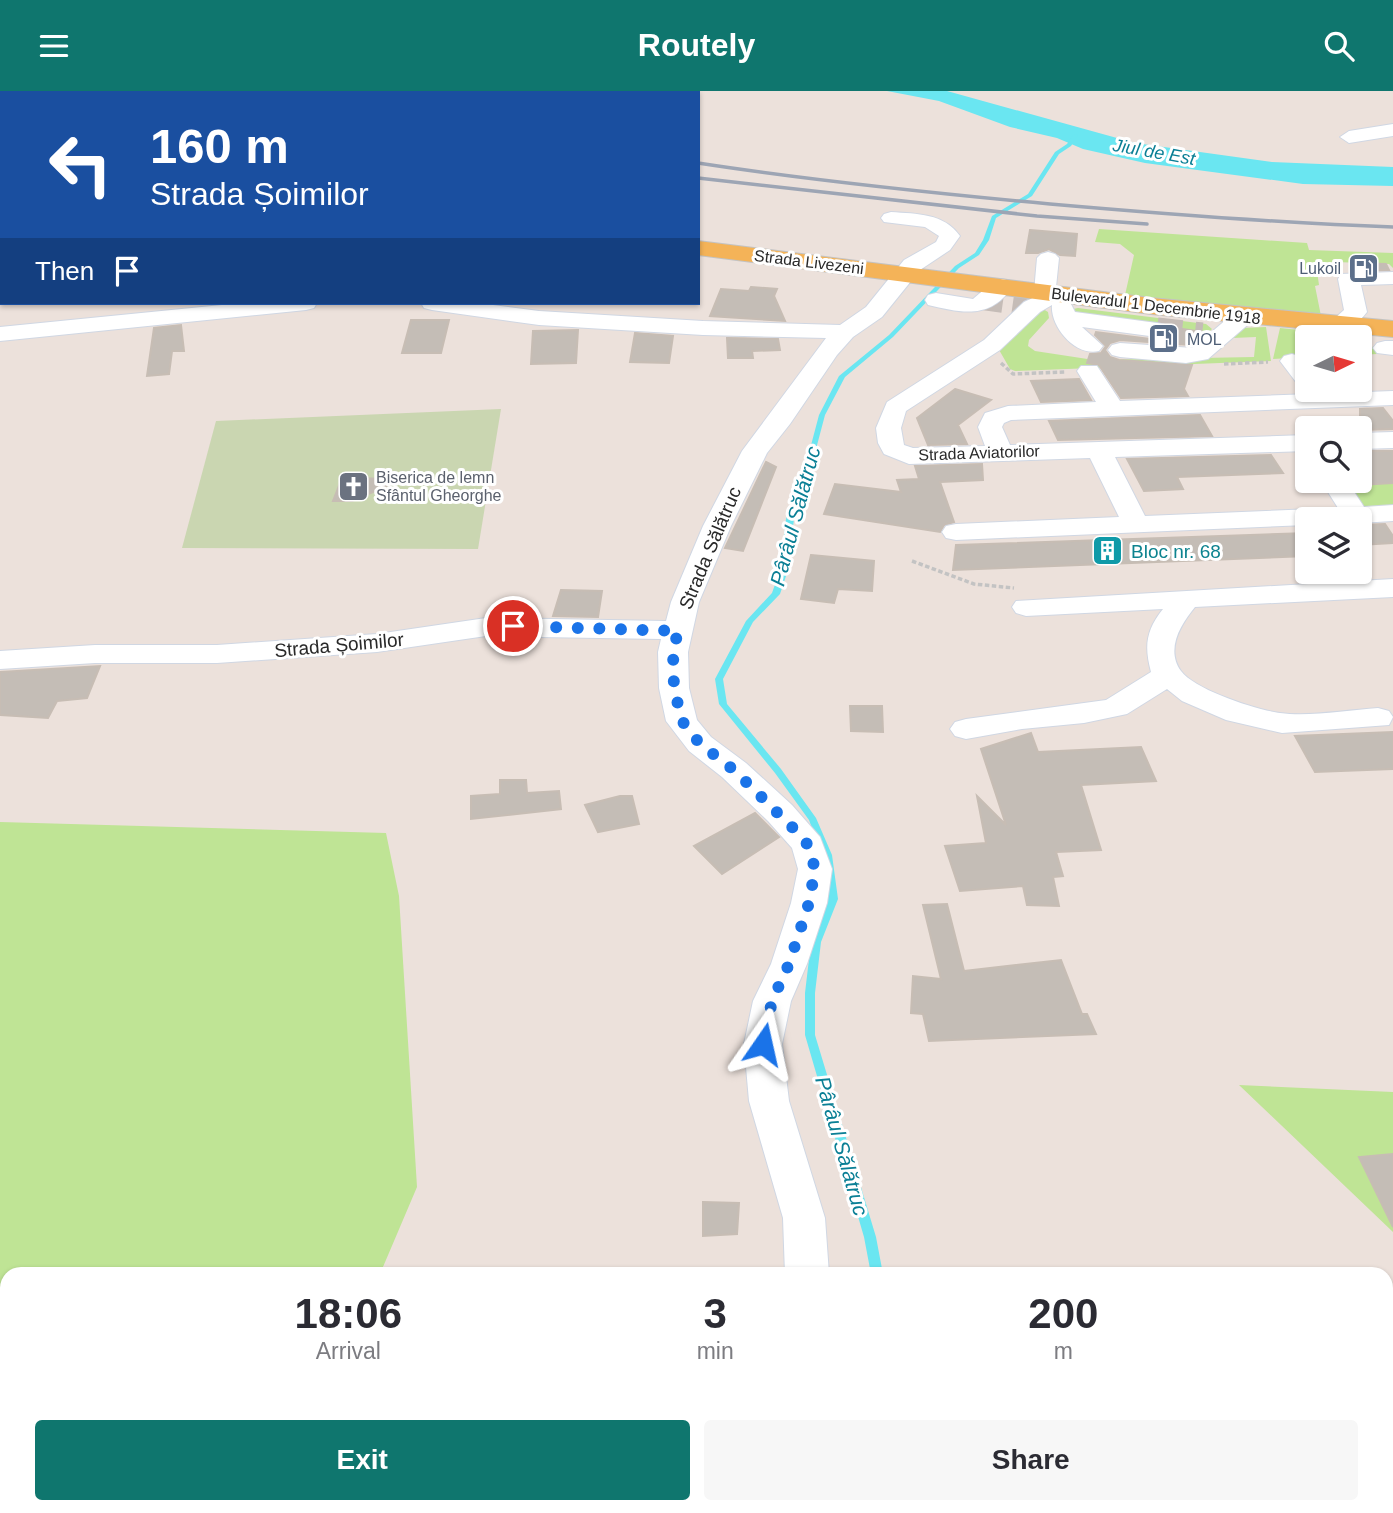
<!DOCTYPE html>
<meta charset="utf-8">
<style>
:root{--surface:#fff;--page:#f7f7f7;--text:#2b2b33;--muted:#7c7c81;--accent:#0f766e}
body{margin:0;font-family:Arial,sans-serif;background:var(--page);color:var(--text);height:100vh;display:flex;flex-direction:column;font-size:26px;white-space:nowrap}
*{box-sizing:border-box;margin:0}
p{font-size:23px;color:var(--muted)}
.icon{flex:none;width:38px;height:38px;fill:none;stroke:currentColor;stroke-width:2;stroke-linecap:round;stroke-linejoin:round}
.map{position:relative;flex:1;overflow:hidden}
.side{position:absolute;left:0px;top:1176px;width:1393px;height:247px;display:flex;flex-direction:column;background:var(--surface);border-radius:21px 21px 0 0;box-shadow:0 2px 5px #0004}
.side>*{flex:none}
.hud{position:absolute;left:0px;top:0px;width:700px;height:214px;box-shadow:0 2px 5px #0004;background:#1a4fa0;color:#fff;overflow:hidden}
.needle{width:46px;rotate:85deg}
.buttons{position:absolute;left:1295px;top:234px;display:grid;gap:14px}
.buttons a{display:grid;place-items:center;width:77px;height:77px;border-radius:7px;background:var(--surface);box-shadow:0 2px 5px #0004;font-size:35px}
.pin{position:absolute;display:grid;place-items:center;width:60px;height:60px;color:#fff;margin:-30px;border:4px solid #fff;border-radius:50%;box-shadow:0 2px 7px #0007}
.me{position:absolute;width:77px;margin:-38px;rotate:11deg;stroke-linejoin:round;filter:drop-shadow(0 0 5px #0008)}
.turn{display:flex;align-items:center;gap:24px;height:147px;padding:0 35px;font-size:32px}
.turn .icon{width:91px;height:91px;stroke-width:2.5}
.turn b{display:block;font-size:49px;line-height:60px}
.then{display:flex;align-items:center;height:66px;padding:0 35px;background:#0003;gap:14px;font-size:26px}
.eta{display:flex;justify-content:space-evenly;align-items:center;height:119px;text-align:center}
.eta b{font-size:42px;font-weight:700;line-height:49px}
.button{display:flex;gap:14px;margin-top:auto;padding:14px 35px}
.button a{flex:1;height:80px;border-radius:7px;background:var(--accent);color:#fff;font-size:28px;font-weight:700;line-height:80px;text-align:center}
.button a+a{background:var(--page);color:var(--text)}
header{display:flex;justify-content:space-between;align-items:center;height:91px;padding:0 35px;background:var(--accent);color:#fff;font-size:32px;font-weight:700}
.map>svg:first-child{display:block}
.industrial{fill:#dcdbe4}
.green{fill:#bfe495}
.cemetery{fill:#cad6b1}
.water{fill:#6ae6f1}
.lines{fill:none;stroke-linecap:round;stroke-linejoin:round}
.stream{fill:#6ae6f1;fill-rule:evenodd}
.building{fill:#c4bdb6;stroke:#c7bdb4;stroke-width:2}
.minor-tunnel-far1{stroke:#c5bcb7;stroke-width:20;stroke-dasharray:20 10;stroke-linecap:butt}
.minor-tunnel{stroke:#c5bcb7;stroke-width:25;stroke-dasharray:25 13;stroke-linecap:butt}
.minor-casing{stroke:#d0d7e3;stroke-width:2}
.major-casing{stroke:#c3c3c3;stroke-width:2}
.path{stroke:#c3c3c3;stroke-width:3.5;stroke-dasharray:4.5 2.5;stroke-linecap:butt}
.minor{fill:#fff;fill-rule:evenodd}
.major{fill:#f4b358;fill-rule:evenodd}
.rail{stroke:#9da5b4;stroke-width:3.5}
.route{stroke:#1a73e8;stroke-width:12;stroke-dasharray:0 21.6}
.labels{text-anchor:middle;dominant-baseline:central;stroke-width:6;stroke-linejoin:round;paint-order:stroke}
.far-street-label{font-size:16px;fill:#292929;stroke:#fff}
.far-service-label{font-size:16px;fill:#4e5e75;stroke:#fff;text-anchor:end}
.far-worship-label{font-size:16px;fill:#5b616d;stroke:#fff;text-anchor:start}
.far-water-label{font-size:18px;font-style:italic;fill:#0a7f95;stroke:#fff}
.street-label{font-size:19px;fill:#292929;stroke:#fff}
.culture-label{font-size:19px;fill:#0d838f;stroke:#fff;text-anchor:start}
.water-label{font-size:21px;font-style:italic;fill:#0a7f95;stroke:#fff}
</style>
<header><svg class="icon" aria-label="menu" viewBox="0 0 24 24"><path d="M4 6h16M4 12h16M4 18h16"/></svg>Routely<svg class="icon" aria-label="search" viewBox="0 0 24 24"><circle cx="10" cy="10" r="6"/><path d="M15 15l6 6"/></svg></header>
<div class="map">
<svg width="1393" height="1422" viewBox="0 0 1393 1422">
<rect width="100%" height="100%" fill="#ece1db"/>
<!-- industrial -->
<path class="industrial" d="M0,0H365L374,2H2L0,40Z"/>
<!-- green -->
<path class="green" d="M1099,138L1307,152L1309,159L1393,162V177L1389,173L1336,171L1316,173L1319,194L1315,195L1321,225L1125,204L1134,164L1120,153L1095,151Z
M1078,217L1206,233L1212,238L1209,241L1074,227L1073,218Z
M1043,218L1048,221L1049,227L1029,249L1028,255L1035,260L1094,269L1254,266L1256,246L1232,247L1243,237L1266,236L1271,270L1015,280L1010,278L998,257Z
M1280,237L1366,246L1377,263L1360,264V247H1307V266L1273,268Z
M1342,390H1359L1361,394L1393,392V416C1359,418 1361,417 1342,390Z
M0,731L386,742L399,805L417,1096L380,1183H7V1416H280L277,1422H0Z
M1239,994L1393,1001V1141Z"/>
<!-- cemetery -->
<path class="cemetery" d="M501,318L478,458L182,457L216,330Z"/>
<!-- water -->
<path class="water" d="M887,0H947L1135,52L1272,71L1393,76V95L1303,93L1145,72L1083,58L1057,47L1010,36L939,10Z"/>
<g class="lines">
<!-- stream -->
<path class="stream" d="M1074,43L1078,44L1071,55L1059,63L1032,105L996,127L989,149L979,164L959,177L893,246L845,286L825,324L807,392L794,428L787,482L780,503L753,531L723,588L727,613L781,678L816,727L832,764L838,808L821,851L815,902V944L876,1146L883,1183H871L864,1146L805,944V902L811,851L828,808L822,764L809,729L775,682L719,613L715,588L746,530L772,502L779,482L786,428L801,392L819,324L839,285L889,244L955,175L975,162L983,149L992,125L1028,103L1055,61L1067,53Z
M872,1416H884L882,1422H870Z"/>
</g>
<!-- building -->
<path class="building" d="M1030,139L1077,143L1075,165L1060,164L1049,158L1038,162H1026Z
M1351,172L1386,173L1389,179L1355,180Z
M751,196L777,198L774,205L785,230L710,225L721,198L749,200Z
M411,229H449L441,262H402Z
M181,234L184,260H172L169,283L147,285L154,237Z
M1169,236L1203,241L1201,246L1192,254L1120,249L1110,252L1105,259L1110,266L1119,269L1192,274L1184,298L1188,305L1121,307L1099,274L1087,272L1090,263L1101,262L1106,255L1095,244L1096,241L1158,249L1167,245Z
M578,239L576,272L531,273L533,240Z
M635,242L673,245L669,272L630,271Z
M727,247L778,248L780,259L752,260L753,267H728Z
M1079,288L1091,309L1041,311L1031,290Z
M955,298L991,309L958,334L967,353L928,354L917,327Z
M1383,317L1393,330V338L1360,339V318Z
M1200,324L1212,345L1058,349L1049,330Z
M1360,360H1393V392L1360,394Z
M1271,364L1283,382L1177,386L1183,398L1144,400L1127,368Z
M766,371L776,376L743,460L725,457Z
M982,373L983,389L940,391L954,431L944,434L940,441L824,423L835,393L901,401L897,389L919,388L915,375Z
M342,387L403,388L352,410H333Z
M1385,433L1393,445V452L1360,454V434Z
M1307,442V465L953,479L956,454Z
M811,464L874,470L872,500L838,498L834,512L801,508Z
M561,499L602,500L598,526L553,525Z
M100,575L87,607L57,610L48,627L0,624V581Z
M850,615H882L883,641L851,640Z
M1393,641V678L1315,681L1295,645Z
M1031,642L1038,661L1141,656L1156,690L1081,694L1101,759L1056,761L1063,785L1053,786L1059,815L1027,814L1023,795L960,800L945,755L986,752L977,705L1006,734L981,658Z
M500,689H526L527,702L559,700L561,718L471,728V705L500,703Z
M620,705H632L639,733L598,741L585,714Z
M755,722L779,746L722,783L694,755Z
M947,813L964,880L1061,869L1082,923H1087L1096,943L929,950L923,923L911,922L913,885L941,888L923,814Z
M1393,1063V1136L1359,1066Z
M703,1111L739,1112L737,1143L703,1145Z"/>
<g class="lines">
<!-- minor-tunnel-far1 -->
<path class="minor-tunnel-far1" d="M983,209L1032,216"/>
<!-- minor-tunnel -->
<path class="minor-tunnel" d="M1157,239L1202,244"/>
<defs>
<path id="minor" d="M1393,33V45L1349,52L1340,46L1349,40Z
M0,104H2V116H0Z
M891,121C917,123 944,122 960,145L950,159L920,179L882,226L853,246L837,264L790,333L767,362L731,435L699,511L688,561L689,597L697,629L711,646L746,672L792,714L820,746L832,778L827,812L807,873L791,910L782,953L789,1010L825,1127L829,1183H785L783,1127L749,1010L744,953L753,910L771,873L791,812L798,778L792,757L768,730L722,686L689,660L666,630L659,597L658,561L661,548L486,545L377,561L217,572H95L0,578V560L95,554H217L377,543L486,527L666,530L671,511L703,435L742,360L826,247L703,244L539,234L432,219L424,217L421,212H478L539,220L703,230L840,234L866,216L904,169L936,151L939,145L925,136L884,131L881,127L884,123Z
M1048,161L1055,163L1059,167L1056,196L1064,198L1067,203L1060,210L1070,211L1075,221L1157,232L1165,234L1168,239L1165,244L1157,246L1082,236L1103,255L1099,260C1076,266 1050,236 1052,214L1040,221L1000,259L906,320L901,337L904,354L913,357L985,355L978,336L985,322L1008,315L1096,311L1077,280L1081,275H1097L1120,310L1393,300V314L1011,329L1004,332L1002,336L1010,354L1307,344V360L1115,366L1145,425L1338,417L1321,390H1347L1364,416L1393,414V430L1360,432V429H1307V434L956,449L946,447L942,441L946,435L956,433L1119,426L1090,367L909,373L884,363L878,352L876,337L887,311L984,249L1024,211L1037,205L1034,201L1037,167L1041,163Z
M1393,181V193L1361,194L1367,221C1358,233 1344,244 1329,240L1326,235L1344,219L1338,188L1341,183Z
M1002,188L1010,190L1013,195C990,229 963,222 928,214L925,209L928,204L936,202L973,208L994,190Z
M242,212H317L314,217L306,219L0,250V236Z
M1243,219L1251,221L1254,226L1251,231L1208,268L1186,272L1120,266L1112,264L1108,259L1112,254L1120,252L1193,257L1235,221Z
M1385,250H1393V264L1377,262L1373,257L1377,252Z
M1292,263C1310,267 1307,282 1307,297L1299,295L1280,270L1284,265Z
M1393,341V357L1360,358V342Z
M1393,488V506L1195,516C1181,533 1165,558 1181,580C1195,599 1257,619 1280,622C1309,626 1348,619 1378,617L1389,620L1393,626L1389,634L1282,642L1226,629L1182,610L1167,598L1127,623L1084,632L1022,638L966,648L955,645L950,638L955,631L966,628L1106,609L1151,581C1144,555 1146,539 1163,518L1026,525L1016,522L1012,516L1016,510Z
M779,1416H827L826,1422H776Z"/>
<path id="major" d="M0,113H2V127H0Z
M698,150L1151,207L1393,230V246L1151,223L698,164Z"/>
</defs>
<!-- minor casing -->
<use href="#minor" class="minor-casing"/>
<!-- major casing -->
<use href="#major" class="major-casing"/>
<!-- path -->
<path class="path" d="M1001,272L1013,283L1065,281
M1224,273L1268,271
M912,470L974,493L1014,497"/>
<!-- minor -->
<use href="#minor" class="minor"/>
<!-- major -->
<use href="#major" class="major"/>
<!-- rail -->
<path class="rail" d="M288,0L295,2
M327,0L335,2
M698,72C815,90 932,102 1050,113C1164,123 1278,132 1393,136
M698,87L1037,125L1147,133"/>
</g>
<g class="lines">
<!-- route -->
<path class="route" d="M513,535L678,540L673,561L674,597L682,630L700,653L734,679L794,738L808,754L815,778L809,812L789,873L772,910L763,953"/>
</g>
<!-- icons -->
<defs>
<symbol id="fuel-square" viewBox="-11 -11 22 22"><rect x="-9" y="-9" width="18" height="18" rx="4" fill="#5c6f8a" stroke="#fff"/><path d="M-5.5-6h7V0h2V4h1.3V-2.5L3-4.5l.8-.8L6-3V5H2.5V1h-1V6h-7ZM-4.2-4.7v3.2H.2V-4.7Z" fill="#fff"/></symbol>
<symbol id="church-square" viewBox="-11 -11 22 22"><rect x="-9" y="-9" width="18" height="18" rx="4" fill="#6b7280" stroke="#fff"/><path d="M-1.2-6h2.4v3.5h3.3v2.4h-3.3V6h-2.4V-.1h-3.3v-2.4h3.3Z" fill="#fff"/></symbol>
<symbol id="building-square" viewBox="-11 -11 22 22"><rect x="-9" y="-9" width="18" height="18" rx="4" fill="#0f9aa8" stroke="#fff"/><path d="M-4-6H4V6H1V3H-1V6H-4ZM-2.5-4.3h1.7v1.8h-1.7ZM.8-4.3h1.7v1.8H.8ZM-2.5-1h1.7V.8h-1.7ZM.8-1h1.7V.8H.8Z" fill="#fff"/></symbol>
</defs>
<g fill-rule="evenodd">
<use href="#fuel-square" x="1346" y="160" width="35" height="35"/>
<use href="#fuel-square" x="1146" y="230" width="35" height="35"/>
<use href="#church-square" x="336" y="378" width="35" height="35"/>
<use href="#building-square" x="1090" y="442" width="35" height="35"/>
</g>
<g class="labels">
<!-- far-street labels -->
<g class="far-street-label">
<text transform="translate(809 171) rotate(7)">Strada Livezeni</text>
<text transform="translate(1156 215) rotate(7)">Bulevardul 1 Decembrie 1918</text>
<text transform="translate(979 362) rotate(-2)">Strada Aviatorilor</text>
</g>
<!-- far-service labels -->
<g class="far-service-label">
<text x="1341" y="177">Lukoil</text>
<text x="1187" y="248" text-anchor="start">MOL</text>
</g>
<!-- far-worship labels -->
<g class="far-worship-label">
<text x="376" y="386">Biserica de lemn<tspan x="376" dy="18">Sfântul Gheorghe</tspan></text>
</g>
<!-- far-water labels -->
<g class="far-water-label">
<text transform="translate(1154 61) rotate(10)">Jiul de Est</text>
</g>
<!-- street labels -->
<g class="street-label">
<text transform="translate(710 457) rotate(-67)">Strada Sălătruc</text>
<text transform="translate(339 554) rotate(-5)">Strada Șoimilor</text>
</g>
<!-- culture labels -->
<g class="culture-label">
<text x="1131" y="460">Bloc nr. 68</text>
</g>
<!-- water labels -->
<g class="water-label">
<text transform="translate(795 425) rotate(-75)">Pârâul Sălătruc</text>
<text transform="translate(842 1055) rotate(74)">Pârâul Sălătruc</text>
</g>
</g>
</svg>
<div class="buttons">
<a><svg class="needle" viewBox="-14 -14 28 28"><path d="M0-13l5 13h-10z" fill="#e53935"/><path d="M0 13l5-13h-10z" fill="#7c7c81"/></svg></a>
<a><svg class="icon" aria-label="search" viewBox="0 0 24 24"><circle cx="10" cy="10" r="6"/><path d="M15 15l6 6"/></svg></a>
<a><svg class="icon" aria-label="layers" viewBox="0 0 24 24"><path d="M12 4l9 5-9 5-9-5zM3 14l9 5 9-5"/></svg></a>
</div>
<div class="pin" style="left:513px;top:535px;background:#d93025"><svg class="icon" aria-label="arrive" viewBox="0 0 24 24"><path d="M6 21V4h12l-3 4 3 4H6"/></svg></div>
<svg class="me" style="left:763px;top:953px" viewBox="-20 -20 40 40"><path d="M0-17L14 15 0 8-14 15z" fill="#1a73e8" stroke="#fff" stroke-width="4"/></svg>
<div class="hud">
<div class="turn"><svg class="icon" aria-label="left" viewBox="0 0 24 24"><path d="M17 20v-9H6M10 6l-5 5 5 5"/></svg><div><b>160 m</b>Strada Șoimilor</div></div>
<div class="then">Then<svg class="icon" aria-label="arrive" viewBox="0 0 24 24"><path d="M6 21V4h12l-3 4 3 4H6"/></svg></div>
</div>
<section class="side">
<div class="eta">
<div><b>18:06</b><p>Arrival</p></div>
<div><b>3</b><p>min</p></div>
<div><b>200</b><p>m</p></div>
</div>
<div class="button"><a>Exit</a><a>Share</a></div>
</section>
</div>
